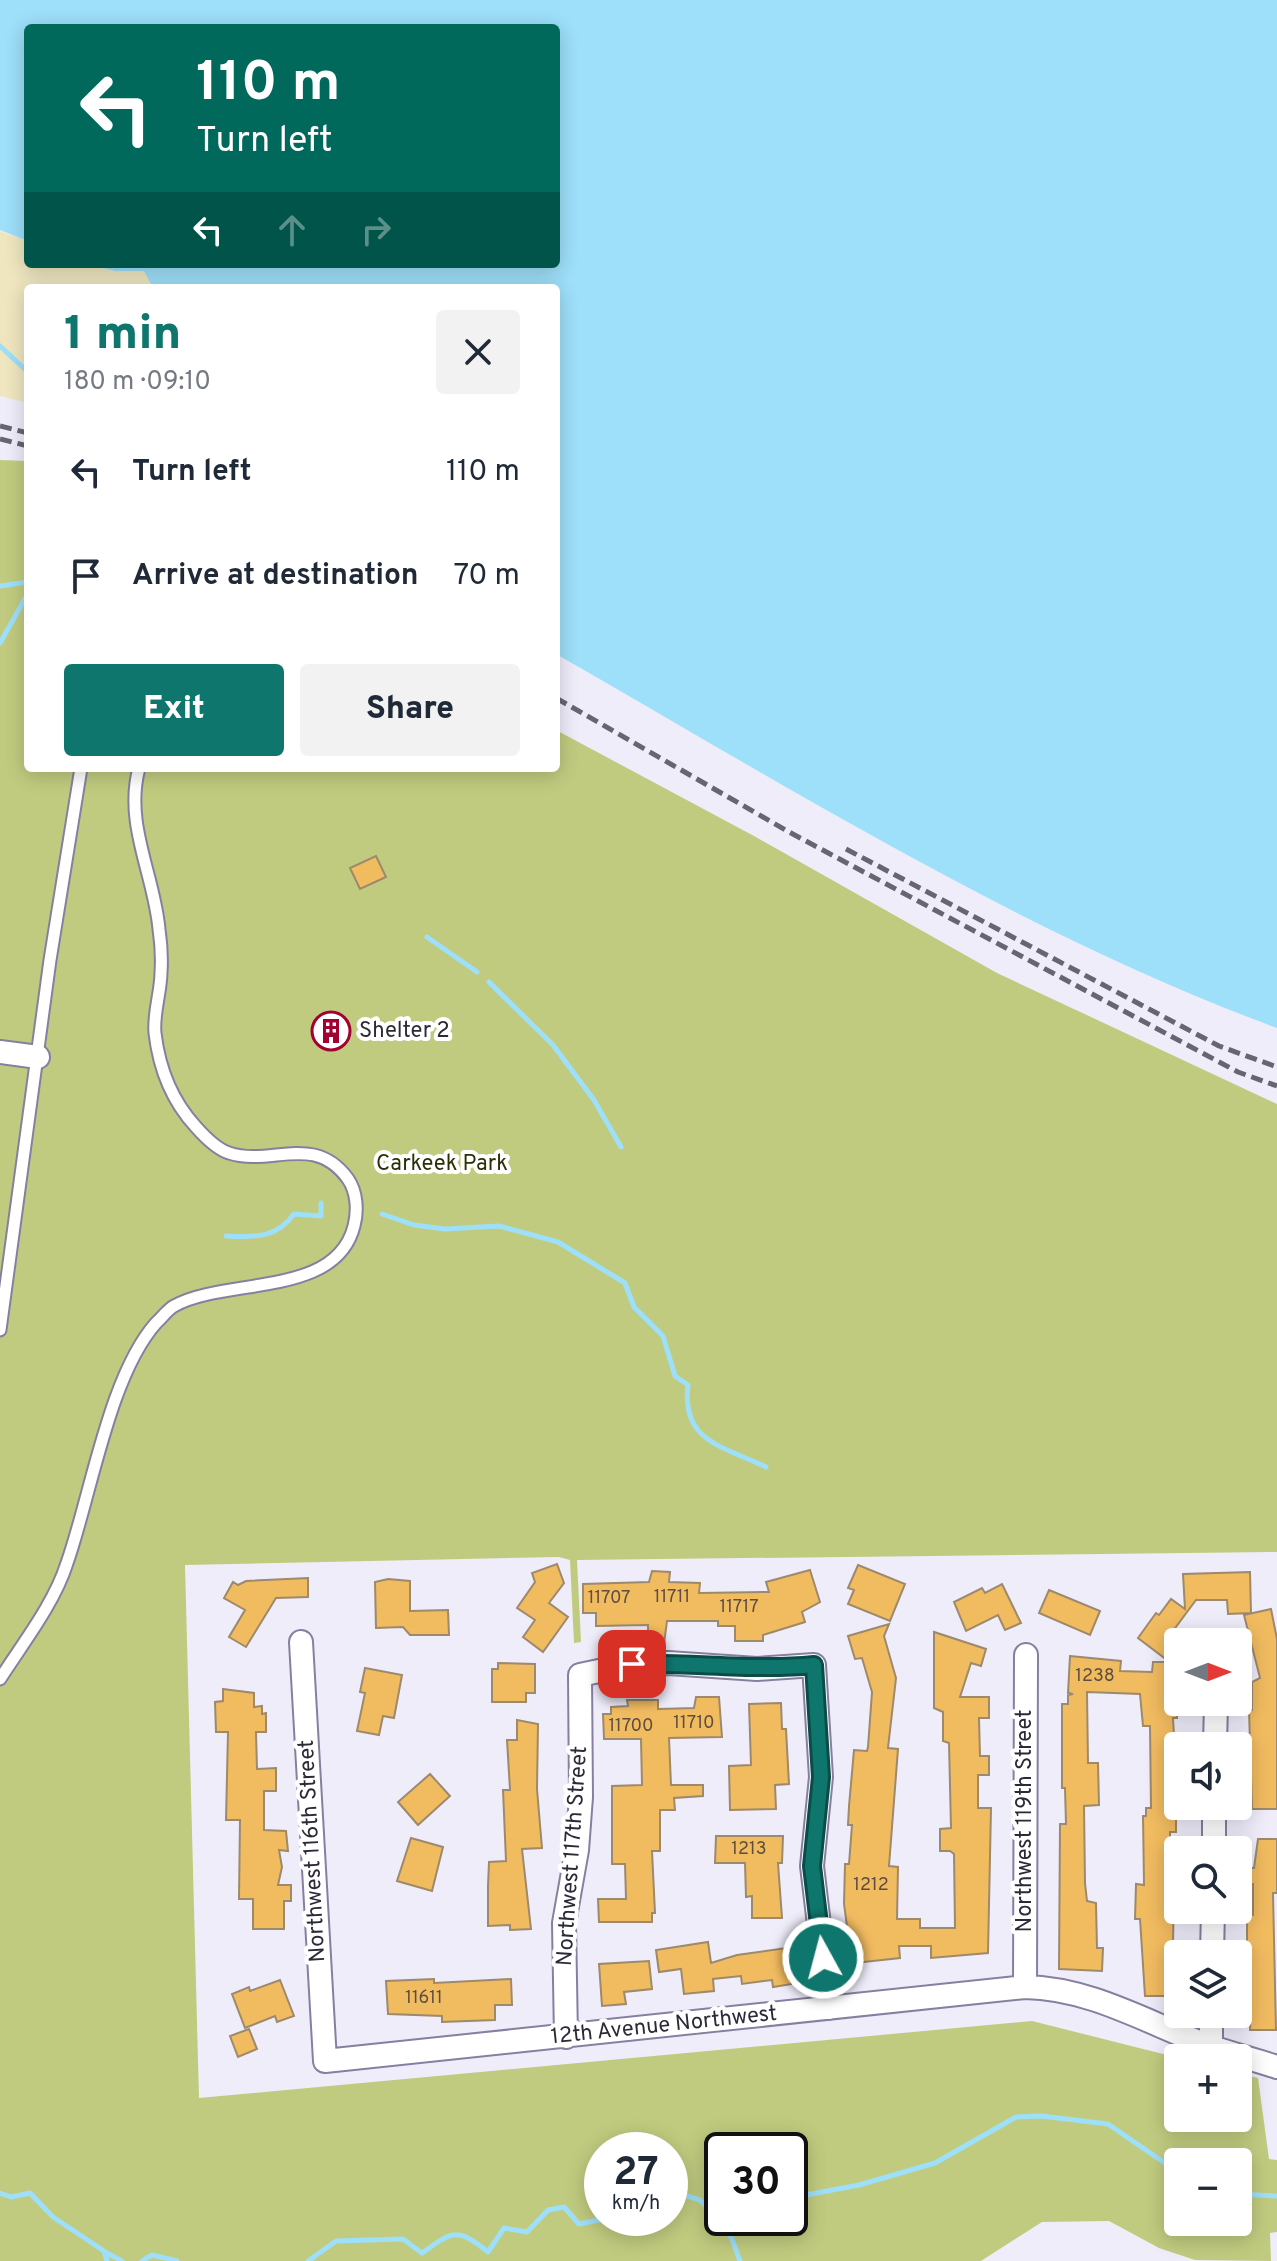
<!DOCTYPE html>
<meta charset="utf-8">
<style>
:root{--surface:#fff;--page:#f2f2f3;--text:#1f2937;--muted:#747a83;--accent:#0f766e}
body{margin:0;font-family:Overpass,sans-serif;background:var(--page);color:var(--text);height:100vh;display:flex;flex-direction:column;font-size:30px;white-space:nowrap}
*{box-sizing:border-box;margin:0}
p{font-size:26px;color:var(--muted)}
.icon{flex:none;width:44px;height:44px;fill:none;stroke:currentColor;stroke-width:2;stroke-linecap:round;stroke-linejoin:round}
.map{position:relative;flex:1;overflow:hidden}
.side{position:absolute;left:24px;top:284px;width:536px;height:488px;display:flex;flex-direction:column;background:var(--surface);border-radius:8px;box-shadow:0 4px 20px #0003}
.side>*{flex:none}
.guide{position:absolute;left:24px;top:24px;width:536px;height:244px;border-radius:8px;box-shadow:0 4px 20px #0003;background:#00695c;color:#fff;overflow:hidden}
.needle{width:52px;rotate:90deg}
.buttons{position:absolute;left:1164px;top:1628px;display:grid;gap:16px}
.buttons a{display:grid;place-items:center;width:88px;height:88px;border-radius:8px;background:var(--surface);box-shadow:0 4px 20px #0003;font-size:40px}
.speed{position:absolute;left:584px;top:2132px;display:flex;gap:16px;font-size:40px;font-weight:700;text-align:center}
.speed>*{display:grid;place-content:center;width:104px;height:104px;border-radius:50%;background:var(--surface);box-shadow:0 4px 20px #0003;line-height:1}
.speed small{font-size:20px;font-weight:400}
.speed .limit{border:4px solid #111;border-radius:12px;background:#fff;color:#111}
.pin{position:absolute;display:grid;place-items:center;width:68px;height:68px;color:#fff;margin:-34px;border-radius:16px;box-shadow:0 4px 12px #0006}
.me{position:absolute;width:88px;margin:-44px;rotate:353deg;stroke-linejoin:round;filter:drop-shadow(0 0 6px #0008)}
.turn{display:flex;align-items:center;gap:28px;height:168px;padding:0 40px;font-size:36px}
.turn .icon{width:104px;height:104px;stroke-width:2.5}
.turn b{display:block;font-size:56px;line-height:68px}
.lanes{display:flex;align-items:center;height:76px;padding:0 40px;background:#0003;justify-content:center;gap:40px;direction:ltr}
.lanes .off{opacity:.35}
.round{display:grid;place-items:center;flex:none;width:84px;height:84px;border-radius:8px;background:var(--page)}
.headline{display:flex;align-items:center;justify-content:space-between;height:136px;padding:0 40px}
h1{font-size:48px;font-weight:800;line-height:60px;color:var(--accent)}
.action{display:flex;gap:16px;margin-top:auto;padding:16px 40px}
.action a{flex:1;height:92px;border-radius:8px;background:var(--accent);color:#fff;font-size:32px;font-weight:800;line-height:92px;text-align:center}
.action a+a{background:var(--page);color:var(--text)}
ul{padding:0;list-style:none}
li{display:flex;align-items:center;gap:24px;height:104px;padding:0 40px}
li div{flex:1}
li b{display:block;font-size:30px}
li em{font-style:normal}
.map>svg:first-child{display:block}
.green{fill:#c1cb7f;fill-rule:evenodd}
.sand{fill:#efe6c0}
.water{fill:#9edff9}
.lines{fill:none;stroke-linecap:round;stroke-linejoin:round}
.stream{stroke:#9edff9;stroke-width:5}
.building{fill:#f1bb60;stroke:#9d896b;stroke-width:2}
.service-casing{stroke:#877fa0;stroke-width:15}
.minor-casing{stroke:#877fa0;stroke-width:26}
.service{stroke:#fff;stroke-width:11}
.minor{stroke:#fff;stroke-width:22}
.rail{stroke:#686572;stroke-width:5;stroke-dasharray:12 6;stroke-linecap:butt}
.route-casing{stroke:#0a4d48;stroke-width:20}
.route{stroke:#0f766e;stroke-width:14}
.labels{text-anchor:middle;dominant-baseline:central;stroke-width:8;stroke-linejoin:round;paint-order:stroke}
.number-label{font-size:18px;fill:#5e4e41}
.poi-label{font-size:22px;fill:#2d2a37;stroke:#fff;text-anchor:start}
.park-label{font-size:22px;fill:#2c3005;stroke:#fff}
.street-label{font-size:22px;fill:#2d2a37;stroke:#fff}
</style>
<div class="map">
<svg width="1277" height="2261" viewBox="0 0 1277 2261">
<rect width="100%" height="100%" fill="#f0edfb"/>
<!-- green -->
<path class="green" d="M0,460L28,461V768H556V730L754,836L997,973L1277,1104V1552L577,1560L581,1642L574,1643L570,1560L559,1557L185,1565L199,2098L1032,2021L1179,2058L1178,2118H1238V2073L1258,2078L1269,2159L1277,2160V2232L1270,2233L1271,2261L1195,2260L1159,2248L1109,2221L1042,2222L981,2261H0ZM602,2150H670V2218H602ZM722,2150H790V2218H722ZM1178,2162H1238V2222H1178Z"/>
<!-- sand -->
<path class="sand" d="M0,231L28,241V264H87L115,271H144L153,288H28V403L0,396Z"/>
<!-- water -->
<path class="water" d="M0,0H1277V1028C1023,934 790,788 556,654V288H153L144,271H115L87,264H556V28H28V241L0,230Z"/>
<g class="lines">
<!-- stream -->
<path class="stream" d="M0,346L28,372
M0,586L27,582
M0,643L27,595L28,509
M427,937L477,972
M489,982L553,1045L594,1100L621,1147
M382,1214L414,1225L445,1229L499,1226L558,1242L625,1283L634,1307L663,1336L675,1376L688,1385C681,1442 723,1446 766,1467
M226,1236C254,1237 276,1239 294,1214L321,1216V1203
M0,2193L11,2197L30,2193L53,2217L104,2251L107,2261
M1238,2194L1277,2196
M790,2198L859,2185L935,2163L1016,2117L1041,2116L1108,2124L1178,2172
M670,2204L681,2194L700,2200L714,2214L722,2213
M714,2214L732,2239L740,2261
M105,2252L122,2261
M142,2261L152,2255L177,2261
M308,2261L336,2241L403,2239L422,2253C453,2231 457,2227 488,2252L504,2228L527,2232L548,2210L564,2207L579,2224L608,2218"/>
</g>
<!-- building -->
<path class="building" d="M376,856L386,877L360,889L350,868Z
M334,1019L344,1032L328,1043L319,1030Z
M557,1564L564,1583L549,1603L568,1617L543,1652L523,1637L535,1620L517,1608L535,1582L532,1573Z
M858,1565L905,1584L890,1621L848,1604L854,1590L848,1588Z
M810,1570L820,1602L802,1612L805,1622L763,1635V1641H735V1626H718V1621H667L664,1644H648V1625L596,1626V1613H583V1584L649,1582L652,1571L670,1572L669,1582L700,1583L699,1593L769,1592L766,1582Z
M1250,1572L1251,1613L1228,1614L1227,1600H1196L1167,1639L1177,1647L1167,1660L1138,1638L1156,1613L1159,1615L1171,1599L1185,1609L1183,1574Z
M308,1578V1597L276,1598L246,1647L229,1637L245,1610L224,1598L233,1582L238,1585L246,1581Z
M388,1579L410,1581V1611L448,1610L449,1635H410L403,1627L376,1628L375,1582Z
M1002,1584L1021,1623L1005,1630L998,1615L966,1631L954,1602L982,1588L985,1593Z
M1049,1590L1100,1611L1090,1635L1039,1613Z
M1271,1609L1277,1639V1809H1252L1249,1710H1252V1682L1260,1678L1244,1615Z
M889,1624L884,1636L896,1678L888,1748L898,1749L889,1866L898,1867L897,1919H920V1928H955L954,1854L950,1851H940V1829L951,1828L949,1743L943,1741V1712L934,1708V1632L986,1649L981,1666L971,1663L960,1697H989V1718H979L980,1756H989V1775H978V1808H991L988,1953L931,1958V1946H899L900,1958L855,1963L854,1949H850L844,1904L845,1864H849L852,1825H848L849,1806L854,1750L867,1751L868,1747L872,1692L862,1658L855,1659L848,1636Z
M1070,1656L1121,1661L1120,1671L1152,1672L1153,1662H1167L1166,1686L1172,1687L1171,1702H1177V1718H1173L1177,1787H1170L1171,1817H1176V1832H1170V1847H1166L1167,1878H1172L1174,1891L1172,1996H1145L1140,1919H1135L1136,1884L1144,1885L1143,1816H1146V1808H1151L1150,1726H1143L1140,1694L1087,1692L1088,1763H1098L1099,1805L1084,1806L1085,1883L1087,1901L1096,1903L1097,1948H1103L1102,1971L1059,1969L1060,1824H1066L1065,1788H1062V1704H1068V1695L1073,1694L1068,1693Z
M498,1663L535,1664V1693H526V1702H492V1669H498Z
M365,1668L402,1675L394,1718L383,1716L379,1735L357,1731L365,1693L360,1692Z
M223,1689L254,1693V1707L262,1706V1714L266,1713V1732H256L257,1769L276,1768V1791H264V1830L286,1831L288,1851L279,1850L282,1867L278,1885H291V1901H284V1929H253V1899H239L240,1820H226L228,1732H216L215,1702L223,1701Z
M696,1697H719L722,1737L669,1738L671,1785H703V1796L674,1798L675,1810H660V1851H652L655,1913H652V1922H599L598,1899H626L625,1864H612V1786L642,1785L641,1739H604L603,1714H611V1707L628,1706L627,1700H658V1709L694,1708Z
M781,1703L782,1729H786L789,1784L775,1785L776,1809L730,1810L729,1766L751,1765L749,1704Z
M517,1720L538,1724L537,1789L542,1848L522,1849L531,1929L510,1930V1925L488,1926V1886L489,1862L506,1861L503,1790H510L507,1740H517Z
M430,1774L450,1796L418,1825L398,1802Z
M716,1836H783L782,1863H778L782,1918H752V1896L746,1897L745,1863H715Z
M411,1838L443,1847L432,1891L397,1881Z
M1258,1839H1277V1893H1273L1276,2030H1250L1251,2004H1247V1915H1253V1884H1248V1868H1254Z
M708,1942L711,1963L737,1955L787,1948L792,1984L773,1987L772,1980L742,1984L741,1976L713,1979L714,1991L684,1994L681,1969L659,1972L656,1950Z
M649,1961L652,1989L624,1992L626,2004L602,2006L599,1964Z
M434,1979V1983L511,1979L512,2005H495V2020L442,2022V2016L388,2014L386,1981Z
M280,1980L294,2016L277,2022L275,2016L245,2028L232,1994L249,1987L250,1991Z
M249,2029L257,2049L238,2057L230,2036Z"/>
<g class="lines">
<defs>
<path id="service" d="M0,1330L50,960L81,768
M0,1679C23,1643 54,1604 67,1563C91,1495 109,1376 156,1323C162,1318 167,1310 174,1306C226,1277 336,1298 354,1226C358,1211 357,1192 348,1179C314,1132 271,1167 229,1153C216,1149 204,1136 196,1127C172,1101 159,1067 155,1033C153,1013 161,992 161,972C162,958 161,943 159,929C154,874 124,824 139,768"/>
<path id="minor" d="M0,1052L38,1057
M301,1642L325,2061L1025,1987C1092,1988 1151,2025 1212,2047C1233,2054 1255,2060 1277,2067
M1215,1746L1216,1702
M1214,1850V1806
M1212,1954L1213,1910
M1025,1987L1026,1655
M566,2037L564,1923L577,1850L581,1797L580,1675L632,1664L668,1663L757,1669L814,1665L821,1777L812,1866L829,2008
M1211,2047V2014"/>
</defs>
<!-- service casing -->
<use href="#service" class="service-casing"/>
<!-- minor casing -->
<use href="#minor" class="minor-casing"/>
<!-- service -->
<use href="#service" class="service"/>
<!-- minor -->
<use href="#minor" class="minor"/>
<!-- rail -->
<path class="rail" d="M0,426L28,433
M0,439L28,446
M556,698L789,832L1238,1072L1277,1086
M846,849L1219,1046L1277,1067"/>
</g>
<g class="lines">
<defs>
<path id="route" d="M632,1664C693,1662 753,1671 814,1665L821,1777L812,1866L823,1958"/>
</defs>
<!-- route casing -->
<use href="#route" class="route-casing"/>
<!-- route -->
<use href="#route" class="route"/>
</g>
<!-- icons -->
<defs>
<symbol id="building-ring" viewBox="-11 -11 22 22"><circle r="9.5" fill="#fff" stroke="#a20232" stroke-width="1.5"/><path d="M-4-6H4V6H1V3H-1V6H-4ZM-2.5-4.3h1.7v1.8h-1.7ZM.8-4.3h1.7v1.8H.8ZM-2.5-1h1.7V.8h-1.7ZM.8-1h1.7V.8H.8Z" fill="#a20232"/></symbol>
</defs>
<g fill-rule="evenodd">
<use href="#building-ring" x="309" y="1009" width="44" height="44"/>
</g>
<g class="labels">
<!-- number labels -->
<g class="number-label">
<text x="672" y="1597">11711</text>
<text x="609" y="1598">11707</text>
<text x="739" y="1607">11717</text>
<text x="1095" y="1676">1238</text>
<text x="694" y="1723">11710</text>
<text x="631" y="1726">11700</text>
<text x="749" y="1849">1213</text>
<text x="871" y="1885">1212</text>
<text x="424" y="1998">11611</text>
</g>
<!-- poi labels -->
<g class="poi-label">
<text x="359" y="1031">Shelter 2</text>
</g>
<!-- park labels -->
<g class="park-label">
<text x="442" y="1164">Carkeek Park</text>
</g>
<!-- street labels -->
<g class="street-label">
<text transform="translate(1025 1821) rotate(-90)">Northwest 119th Street</text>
<text transform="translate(313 1851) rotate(-93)">Northwest 116th Street</text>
<text transform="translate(573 1856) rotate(-86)">Northwest 117th Street</text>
<text transform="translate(664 2026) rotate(-6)">12th Avenue Northwest</text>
</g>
</g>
</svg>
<div class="buttons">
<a><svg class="needle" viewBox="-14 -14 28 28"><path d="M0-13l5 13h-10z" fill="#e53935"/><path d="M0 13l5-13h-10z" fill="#747a83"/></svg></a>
<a><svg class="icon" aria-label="sound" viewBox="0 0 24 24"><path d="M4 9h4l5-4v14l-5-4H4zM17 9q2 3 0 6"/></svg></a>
<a><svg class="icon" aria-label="search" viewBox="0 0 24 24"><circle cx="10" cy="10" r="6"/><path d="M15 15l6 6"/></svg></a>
<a><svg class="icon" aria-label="layers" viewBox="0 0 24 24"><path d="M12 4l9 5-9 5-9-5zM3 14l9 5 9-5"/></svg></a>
<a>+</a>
<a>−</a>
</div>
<div class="speed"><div>27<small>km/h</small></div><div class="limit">30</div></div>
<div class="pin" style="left:632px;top:1664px;background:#d93025"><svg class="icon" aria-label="arrive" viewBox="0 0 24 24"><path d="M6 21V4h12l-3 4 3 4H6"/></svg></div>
<svg class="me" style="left:823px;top:1958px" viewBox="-20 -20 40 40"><circle r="17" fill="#0f766e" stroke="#fff" stroke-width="3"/><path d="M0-11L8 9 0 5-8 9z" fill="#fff"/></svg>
<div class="guide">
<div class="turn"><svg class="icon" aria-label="left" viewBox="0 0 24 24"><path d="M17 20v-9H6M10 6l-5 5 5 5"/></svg><div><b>110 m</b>Turn left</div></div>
<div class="lanes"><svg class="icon" aria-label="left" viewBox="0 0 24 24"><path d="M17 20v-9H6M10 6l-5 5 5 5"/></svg><svg class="icon off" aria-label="ahead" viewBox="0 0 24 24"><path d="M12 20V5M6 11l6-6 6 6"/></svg><svg class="icon off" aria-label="right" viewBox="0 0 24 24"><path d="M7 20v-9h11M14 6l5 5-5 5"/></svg></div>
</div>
<section class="side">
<div class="headline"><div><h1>1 min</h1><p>180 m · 09:10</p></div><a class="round"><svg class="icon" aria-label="close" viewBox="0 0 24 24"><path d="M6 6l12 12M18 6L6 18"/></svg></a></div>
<ul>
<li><svg class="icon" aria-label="left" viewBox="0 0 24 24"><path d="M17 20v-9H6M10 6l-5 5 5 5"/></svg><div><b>Turn left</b></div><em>110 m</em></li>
<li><svg class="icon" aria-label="arrive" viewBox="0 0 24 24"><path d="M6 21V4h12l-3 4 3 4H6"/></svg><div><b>Arrive at destination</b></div><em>70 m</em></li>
</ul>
<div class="action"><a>Exit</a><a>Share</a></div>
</section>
</div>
